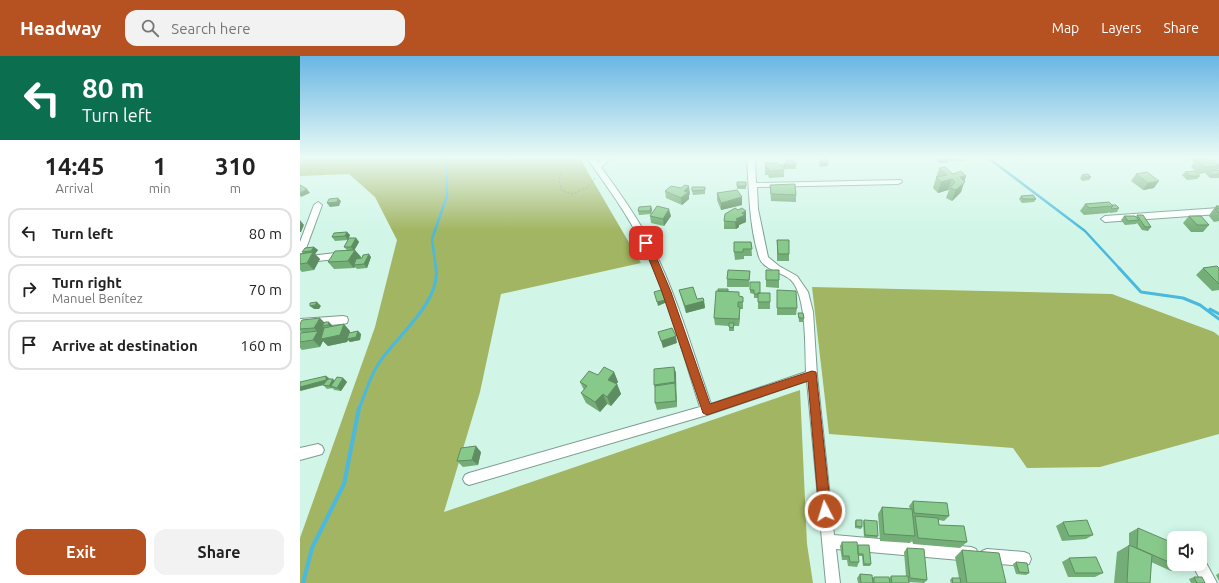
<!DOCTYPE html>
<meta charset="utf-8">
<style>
:root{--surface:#fff;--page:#f2f2f2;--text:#222;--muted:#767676;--line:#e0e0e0;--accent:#b65122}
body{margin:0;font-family:Ubuntu,sans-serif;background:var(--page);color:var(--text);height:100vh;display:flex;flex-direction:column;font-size:15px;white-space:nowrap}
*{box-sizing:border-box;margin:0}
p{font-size:13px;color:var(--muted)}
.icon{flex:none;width:22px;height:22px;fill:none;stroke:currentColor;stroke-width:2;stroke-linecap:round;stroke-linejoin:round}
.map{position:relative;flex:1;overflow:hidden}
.drawer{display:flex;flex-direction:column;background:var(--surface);width:300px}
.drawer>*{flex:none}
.hud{background:#0b6e4f;color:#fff;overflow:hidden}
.tools{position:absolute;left:867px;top:475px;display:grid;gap:8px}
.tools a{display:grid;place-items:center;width:40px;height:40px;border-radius:8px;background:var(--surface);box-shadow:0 2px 10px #0003;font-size:20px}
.pin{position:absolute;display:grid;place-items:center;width:34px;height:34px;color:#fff;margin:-17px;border-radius:8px;box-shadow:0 2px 6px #0006}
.me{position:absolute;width:44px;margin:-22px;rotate:355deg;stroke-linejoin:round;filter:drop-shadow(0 0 3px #0008)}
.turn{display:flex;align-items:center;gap:14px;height:84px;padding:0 16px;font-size:18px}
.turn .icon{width:52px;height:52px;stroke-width:2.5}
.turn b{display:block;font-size:28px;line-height:34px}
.eta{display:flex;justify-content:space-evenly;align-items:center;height:68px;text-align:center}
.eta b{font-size:24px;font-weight:700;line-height:28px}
.cta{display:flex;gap:8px;margin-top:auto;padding:8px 16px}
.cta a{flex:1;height:46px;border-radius:12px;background:var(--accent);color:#fff;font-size:16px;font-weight:700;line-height:46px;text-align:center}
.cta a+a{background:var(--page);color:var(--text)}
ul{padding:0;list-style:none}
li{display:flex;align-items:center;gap:12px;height:50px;margin:0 8px 6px;padding:0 8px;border:2px solid var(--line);border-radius:12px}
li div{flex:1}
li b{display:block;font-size:15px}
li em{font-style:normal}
header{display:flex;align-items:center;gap:24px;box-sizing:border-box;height:56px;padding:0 20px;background:var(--accent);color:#fff}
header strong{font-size:19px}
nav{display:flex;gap:22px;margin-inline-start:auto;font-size:14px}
.search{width:280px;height:36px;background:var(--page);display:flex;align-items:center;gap:10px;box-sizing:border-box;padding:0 14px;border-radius:12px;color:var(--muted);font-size:15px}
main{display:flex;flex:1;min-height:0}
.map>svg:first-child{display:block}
.forest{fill:#a2b562}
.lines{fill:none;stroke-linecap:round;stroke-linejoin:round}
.stream-far2{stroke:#4ab9dd;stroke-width:2.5}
.stream-far1{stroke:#4ab9dd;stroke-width:3}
.stream{stroke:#4ab9dd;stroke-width:4}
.street-casing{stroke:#7b9d91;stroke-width:2}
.path{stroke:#7c978d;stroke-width:1;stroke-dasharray:2.5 1.5;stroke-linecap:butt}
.street{fill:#fff;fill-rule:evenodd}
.wall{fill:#74ad77}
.shaded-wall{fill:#5e8d61}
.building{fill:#87c98a;stroke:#5e8d61}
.route{fill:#b65122;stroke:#763516}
</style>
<header>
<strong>Headway</strong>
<div class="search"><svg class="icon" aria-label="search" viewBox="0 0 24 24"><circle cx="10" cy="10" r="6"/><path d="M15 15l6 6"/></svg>Search here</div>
<nav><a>Map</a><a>Layers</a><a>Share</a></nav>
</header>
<main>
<section class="drawer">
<div class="hud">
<div class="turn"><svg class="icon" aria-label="left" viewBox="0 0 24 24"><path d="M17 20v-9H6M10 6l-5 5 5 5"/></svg><div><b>80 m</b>Turn left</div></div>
</div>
<div class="eta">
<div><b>14:45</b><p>Arrival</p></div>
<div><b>1</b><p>min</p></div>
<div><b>310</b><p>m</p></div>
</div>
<ul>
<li><svg class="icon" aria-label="left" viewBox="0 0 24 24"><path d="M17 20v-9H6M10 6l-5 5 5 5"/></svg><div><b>Turn left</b></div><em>80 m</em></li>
<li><svg class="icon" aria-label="right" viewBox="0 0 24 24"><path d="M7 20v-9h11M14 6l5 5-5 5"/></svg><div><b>Turn right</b><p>Manuel Benítez</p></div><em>70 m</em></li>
<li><svg class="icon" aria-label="arrive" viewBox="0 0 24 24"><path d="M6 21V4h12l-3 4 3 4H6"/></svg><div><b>Arrive at destination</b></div><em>160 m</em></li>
</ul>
<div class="cta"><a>Exit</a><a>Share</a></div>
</section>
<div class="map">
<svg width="919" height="527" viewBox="0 0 919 527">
<rect width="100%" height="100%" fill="#d1f6e8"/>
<!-- forest -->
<path class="forest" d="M0,101H279L341,207L201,238L180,336L144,456L500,334L507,488L513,527H0V482L75,271L97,184L75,141L49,118L0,120Z
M512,231L812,238L914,276L919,280V378L800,411L727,412L713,392L529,378Z"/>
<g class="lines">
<!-- stream-far2 -->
<path class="stream-far2" d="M687,101L785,175L820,213
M136,213L132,183L147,140L146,101"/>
<!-- stream-far1 -->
<path class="stream-far1" d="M819,212L841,236L883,242L900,249L919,263
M910,253L919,258
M59,353C65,338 70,320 79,307C96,281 141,246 136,212"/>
<!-- stream -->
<path class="stream" d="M3,527L12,492L44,428L59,352"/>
<defs>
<path id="street" d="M286,101H294L298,107L304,101H313L301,111C319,136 337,161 351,188C377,239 392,294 411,348L506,316C505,294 507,240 491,224C482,216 463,214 459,201C449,170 449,133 447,101H455L456,127L601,124L602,126L598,128L457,131L458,153L468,201L479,210L497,220L508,236L513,256L517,319L534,479L671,491L676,493L678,498L676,503L671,505L536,493L540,527H526L507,325L407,359L169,429L165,427L163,423L165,419L169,417L400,351C382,296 368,239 342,188C327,157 306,129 286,101Z
M904,101H913L919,106V112Z
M18,146L22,149L4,198L1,201L44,196L48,199L44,202L0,207V186L14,149Z
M919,152V158L805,166L801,163L805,160Z
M43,260L47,261L48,264L47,267L43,268L0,271V263Z
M18,388L22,390L24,394L22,398L0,404V392Z
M687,493L724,496L729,498L731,503L729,508L724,510L687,507L682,505L680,500L682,495Z
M900,501L904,503L917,527H902L892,508H900Z"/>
</defs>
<!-- street casing -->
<use href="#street" class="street-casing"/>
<!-- path -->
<path class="path" d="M261,117L259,126L262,135L273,138L288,131L295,122"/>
<!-- street -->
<use href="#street" class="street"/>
</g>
<!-- wall -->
<path class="wall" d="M637,101H666L665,105H648V107H638L636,103Z
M890,101H903L906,103L919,109V112L917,114L919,115V122H910L906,118V117L899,118L891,111L894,106L889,102Z
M520,102L528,107V110L520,111L519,106Z
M486,103L493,107L496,109V113H484V107H486Z
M465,107L479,109L484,114V121L469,122L468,119H465Z
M639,112L653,118L666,120L661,136L652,145L646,142L649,134H648L638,137L633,132Z
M885,116L900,120L897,123L887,124L882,119Z
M836,118L854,132L843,134L831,125Z
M782,119L791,121L789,124L782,125L780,122Z
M437,126H446V133H437Z
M470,129L496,139V146L471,145Z
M405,131V138L393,139L392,135Z
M365,135L390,138L389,139V143L382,149L366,142Z
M417,137L442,141V149L421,154L417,144Z
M721,140L736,143L734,146L722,147L719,143Z
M785,148L812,149L819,152L817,156L810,157L809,156L808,157L784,159L780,155Z
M916,150H919V165L914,166L909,160L910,158Z
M352,153L351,158L339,159L338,155Z
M837,159L851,171L848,175L842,174L837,167L836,168L825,169L821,164L824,160L836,161Z
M350,160H371L364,170L351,167Z
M889,160L909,169L903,176H891L883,167Z
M445,162L446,166L439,169V171L436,173H424V165Z
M47,176L50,179L48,183L56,182L59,186L54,194L61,201L60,202L71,201L67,212L57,213L55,211L54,212L34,213L28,206L47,194L44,191L48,184L35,185L32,181Z
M477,184L489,198V205H477Z
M451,186L452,200H444V203L435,204L434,196Z
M14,191L18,194L15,198L20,203L14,214L2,216L0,214V198L3,197L2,196Z
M903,212H919V234L912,235L896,219Z
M466,214H479V232L466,231Z
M450,215L449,231H427V223Z
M450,226L460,237L470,246V253H458V242H454V238L450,237Z
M428,233V236L439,240L443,241V253H440L439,270H434V275H429V270L415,269L414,262Z
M379,234L397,243L404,245L405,252L386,257L381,241Z
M477,234L497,252L496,259H477Z
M498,257L504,262L503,266H499Z
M24,267L50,275V277L58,275L61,278L60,284L50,286L48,284L47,286L28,290L23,285L20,291L2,294L0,292V277H2L0,275V268Z
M374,311L376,317L377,351L357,354L355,347V332L354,329Z
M314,316L318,326L316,328H317L321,338L311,350L307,348L300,356L286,347L281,337L284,334L280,326L298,319Z
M26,320L30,323H33L34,325L43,322L47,326L41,335L34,334L33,332L27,333L23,329H24L0,335Z
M181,396L178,409L163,411L157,405Z
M613,445L649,460L644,465L639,464V469L667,486L660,492L613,488L612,484L610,487L580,485L578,458L582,451L610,453L609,450Z
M556,464L562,471L561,473L555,472V466Z
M564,464L578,480L577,482L564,481L563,466Z
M763,466L793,479L786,483L762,485L756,470Z
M838,472L873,492L880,511L871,515L851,506L850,527H814L817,496L829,489V477Z
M542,486L557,490L571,508L570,510H563L562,500H558L559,506L557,511L548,510L547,504H542L540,490Z
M607,492L627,524L624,527L609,526V527H558L557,522L560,518L573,522L574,521L590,522L591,520H606L604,496Z
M662,494L706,527H651L650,524L652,522H659L655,501Z
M769,502L803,517L795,521H768L762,506Z
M716,506L729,517L726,519L716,518L713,508Z
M919,517V525L916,519Z
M894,521L905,527H891L889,523Z"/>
<!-- shaded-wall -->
<path class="shaded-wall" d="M666,120L661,136L652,145L660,121Z
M652,123L648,134L638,137L641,126Z
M859,125L854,132L843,134L848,127Z
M389,130L390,138L389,139V143L382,149L381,142L384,135Z
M7,133L10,137L1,141L0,139V137Z
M442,141V149L421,154V147Z
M38,142L41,145L39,150L30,151L27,147Z
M351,150L352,153L351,158L350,155Z
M369,153L371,160L364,170L363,163Z
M446,155V166L439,169V171L436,173L435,166L436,163L442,157Z
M0,164L4,169L1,176H0Z
M47,176L50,179L48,184L45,180Z
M56,182L59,186L54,195L51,191Z
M14,191L18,194L15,198L20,203L14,214L7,207L13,197L11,195Z
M55,194L61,201L56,209H54L55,211L54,212L48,205Z
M69,198L71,201L67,212L64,208Z
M365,244V247L358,250L357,246Z
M404,245L405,252L386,257L385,250Z
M17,246L21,250L19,253H14L10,250Z
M440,251V258L439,270V263Z
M20,262L27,269L22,270L25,272L44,268L50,275L48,282L58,275L61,278L60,284L50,286L48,284L47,286L28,290L23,285L20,291L13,284L17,275L14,272Z
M29,266L33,270L32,273L28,269Z
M376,280L377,287L363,292L361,285Z
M374,311L376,317V333L375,326Z
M314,316L318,326L312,333L308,324Z
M26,320L30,323V327L0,335V331Z
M43,322L47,326L41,335L37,332Z
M33,323L37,327L31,330L33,333L29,330Z
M375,327L376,334L377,351L376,345Z
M317,328L321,338L311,350L307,341Z
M303,338L307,348L300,356L295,346Z
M176,390L181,396L178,409L172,404Z"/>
<!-- building -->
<path class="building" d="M638,101H648L649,104H639Z
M895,101H903L906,103H897Z
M520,102H527L528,107H521Z
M486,103H493V107H496V109H485L484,107H486Z
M912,103L919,109V110L905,111L896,104Z
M465,107H478L479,109H484V114L469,115L468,112H466Z
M645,111L653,118L661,115L666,120L660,121L665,126L656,134L650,132L655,126L652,123L641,126L636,121L647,119L639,112Z
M918,114L919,115V118L913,119L909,115Z
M895,115L900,120H890L885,116Z
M847,116L859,125L848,127L836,118Z
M788,118L791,121H784L782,119Z
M437,126H446V130H437Z
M495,128L496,139L471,138L470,129Z
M0,129L7,133L0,137Z
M385,129L389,130L384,135L388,136L381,142L365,135L371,130L381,132Z
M392,131H405V134L392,135Z
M437,134L442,141L421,147L417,137Z
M733,139L736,143H723L721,140Z
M38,142L37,146L27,147L29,143Z
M809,146L813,150L789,152L785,148Z
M812,149H816L819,152L812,153L811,152L813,150Z
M351,150L350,155H338L339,151Z
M357,150L369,153L363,163L350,160Z
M916,150H919V157L915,153H918Z
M435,152L438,154L442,152L446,155L442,157L445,159L436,163L438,164L435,166L424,165L425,158Z
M837,159H843L851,171H845Z
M824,160H835L839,164L828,165Z
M889,160H901L909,169H897Z
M47,176L45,180L32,181L34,177Z
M49,182H56L51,191H44Z
M477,184H489V198H478Z
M434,186H451L452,193H443V196H434Z
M14,191L11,195L2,196L5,192Z
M55,194L48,205L28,206L35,195Z
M13,196L7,207L0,208V198Z
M69,198L64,208L54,209L56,203L62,202L63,199Z
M917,210L919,212V228L903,212Z
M428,214L450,215L449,224L427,223Z
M466,214H479V224H466Z
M450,226H460V237H458V238H454V234H450Z
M393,231L397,243L403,242L404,245L385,250L379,234Z
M418,233H428V235H418Z
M361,234L365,244L357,246L354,236Z
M477,234L496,235L497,252H477Z
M416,235L439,236V240L443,241V246H438V251H440L439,263L414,262Z
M458,237H470V246H458Z
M17,246L15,249L10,250V247Z
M498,257H503L504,262H499Z
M20,262L14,272L0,273V268L2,264Z
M25,266H29L28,269L22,270Z
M429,267H434L433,272L429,271Z
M44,268L40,279L21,283L24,272Z
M372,272L376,280L361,285L358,276Z
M18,275L13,284L0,286V277Z
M58,275L56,281L47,283L49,277Z
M304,311L314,316L308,324L317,328L307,341L303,338L295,346L281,337L287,330L280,326L289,315L298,319Z
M374,311L375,326L354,329V313Z
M26,320V324L0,331V326Z
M37,321L43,322L37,332L31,330Z
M28,323H33L29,330L23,329Z
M375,327L376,345L355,347V330Z
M176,390L172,404L157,405L161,392Z
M613,445L647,447L649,460L614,457Z
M582,451L612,453L615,480L584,478Z
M615,460L638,462L639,469L664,470L667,486L618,482Z
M556,464H562V471L556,470Z
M564,464L577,465L578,480L565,479Z
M787,464L793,479L769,480L763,466Z
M838,472L873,487V492L874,493V508H880V511L837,492Z
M542,486H557L559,506H550L549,500H543Z
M558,489H569L571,508H564L563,498H558Z
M829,489L852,499L850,527H827Z
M607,492L624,493L627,524L610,522Z
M662,494L699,497L706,527H667Z
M796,501L803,517H775L769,502Z
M716,506L727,507L729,517L719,516Z
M560,518L572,519L573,527H561Z
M591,520H608L609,527H592Z
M574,521H589L590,527H574Z
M894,521H902L905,527H897Z
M652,522H660L661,527H653Z"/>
<!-- sky -->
<linearGradient id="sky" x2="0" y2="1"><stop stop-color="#69b6e4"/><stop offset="0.58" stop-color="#eafbf5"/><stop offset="1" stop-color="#eafbf5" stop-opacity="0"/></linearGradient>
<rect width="919" height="175" fill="url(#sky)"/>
<!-- route -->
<path class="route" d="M346,184L348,185L355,198L371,236L410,348L512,315L516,316L531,455L529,459L525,461L521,459L519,455L508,325L407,359L403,357L362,236L347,198L342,187Z"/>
</svg>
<div class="tools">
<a><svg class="icon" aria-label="sound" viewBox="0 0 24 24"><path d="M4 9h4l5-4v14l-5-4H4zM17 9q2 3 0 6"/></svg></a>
</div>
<div class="pin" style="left:346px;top:187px;background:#d93025"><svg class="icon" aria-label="arrive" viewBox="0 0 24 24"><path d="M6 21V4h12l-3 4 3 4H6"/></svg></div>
<svg class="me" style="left:525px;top:455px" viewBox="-20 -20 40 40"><circle r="17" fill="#b65122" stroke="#fff" stroke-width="3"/><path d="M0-11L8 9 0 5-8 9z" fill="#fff"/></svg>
</div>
</main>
